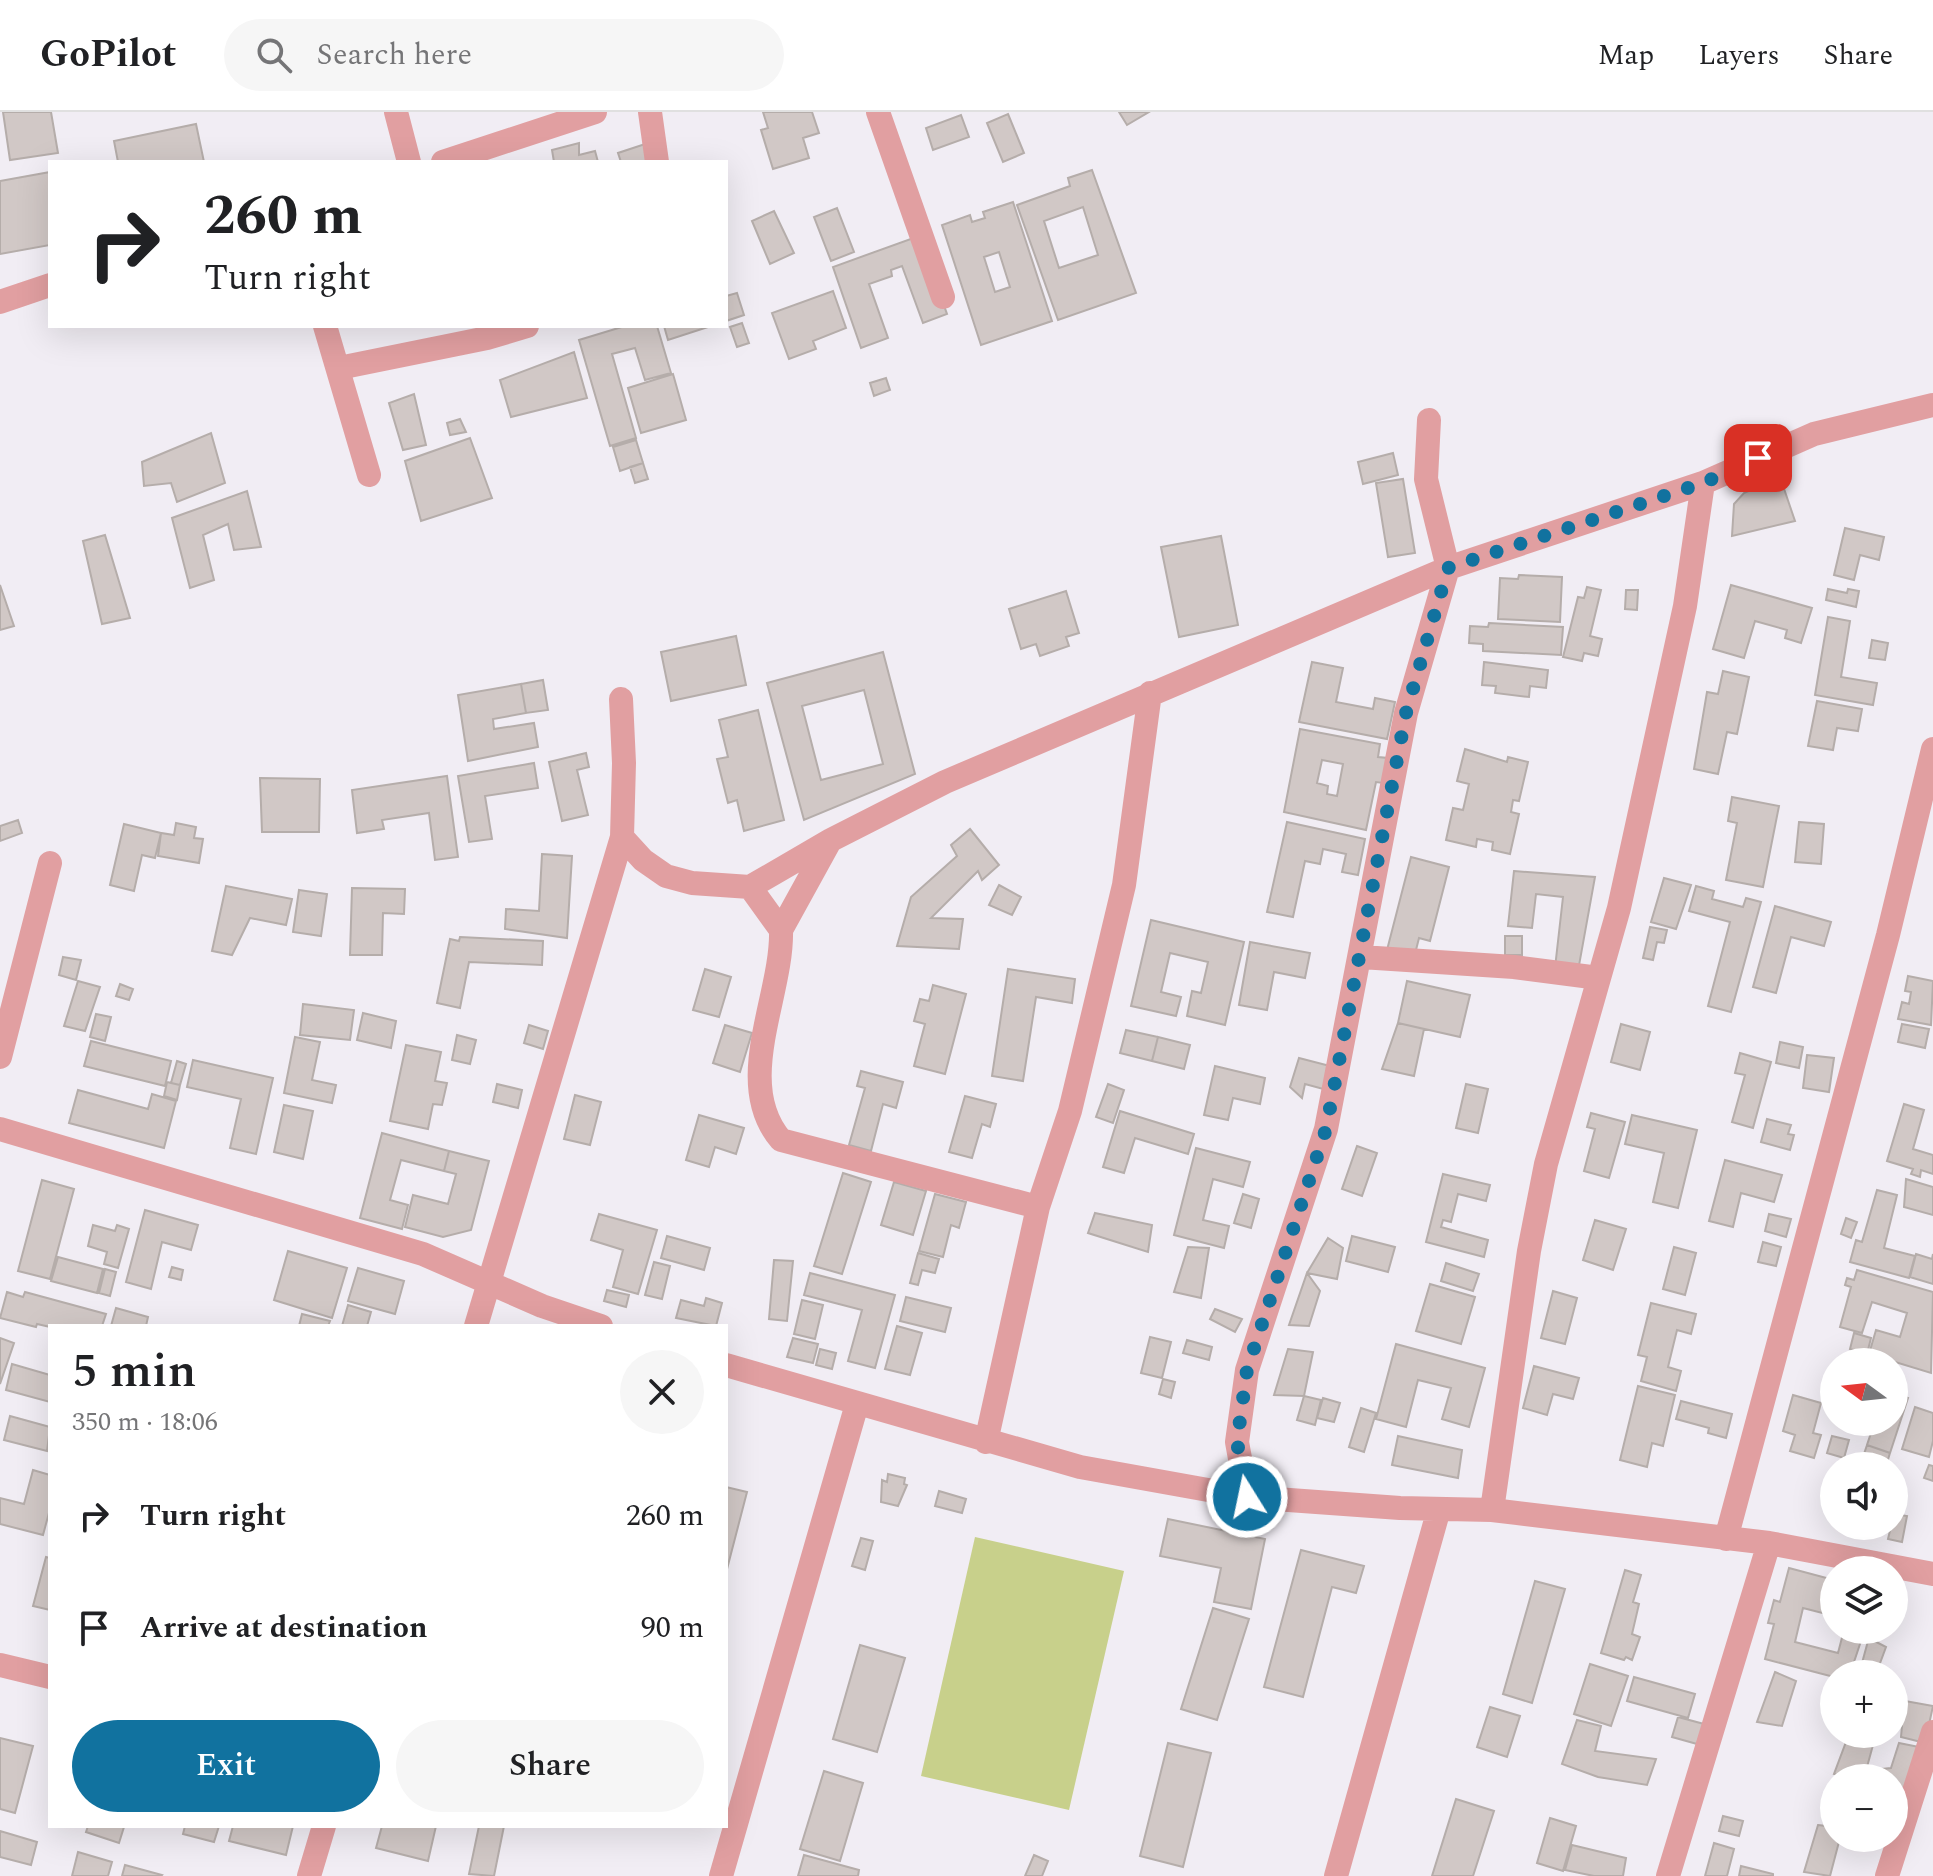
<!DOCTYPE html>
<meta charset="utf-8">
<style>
:root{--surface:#fff;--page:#f6f6f6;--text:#202124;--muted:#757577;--line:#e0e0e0;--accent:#11729f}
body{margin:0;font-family:Spectral,serif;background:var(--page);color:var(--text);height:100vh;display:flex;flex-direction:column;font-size:30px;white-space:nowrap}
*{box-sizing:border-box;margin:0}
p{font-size:26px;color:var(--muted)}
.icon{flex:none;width:44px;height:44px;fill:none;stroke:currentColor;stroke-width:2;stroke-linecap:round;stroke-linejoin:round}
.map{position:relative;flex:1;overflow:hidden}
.panel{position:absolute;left:48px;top:1212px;width:680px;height:504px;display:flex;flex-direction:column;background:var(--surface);border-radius:0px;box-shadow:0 8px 32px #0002}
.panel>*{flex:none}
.banner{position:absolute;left:48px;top:48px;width:680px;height:168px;border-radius:0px;box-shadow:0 8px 32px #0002;background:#fff;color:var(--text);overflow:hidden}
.needle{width:52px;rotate:285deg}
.fabs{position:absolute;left:1820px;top:1236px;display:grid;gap:16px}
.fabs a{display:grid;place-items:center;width:88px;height:88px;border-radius:50%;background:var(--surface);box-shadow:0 8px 32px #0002;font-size:40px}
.pin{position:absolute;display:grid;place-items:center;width:68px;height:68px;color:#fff;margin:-34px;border-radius:16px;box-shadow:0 4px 12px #0006}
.me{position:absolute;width:88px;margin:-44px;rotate:350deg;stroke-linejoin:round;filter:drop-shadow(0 0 6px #0008)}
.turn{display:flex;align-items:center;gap:28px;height:168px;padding:0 24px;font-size:36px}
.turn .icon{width:104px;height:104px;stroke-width:2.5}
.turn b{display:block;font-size:56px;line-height:68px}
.round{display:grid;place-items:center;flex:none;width:84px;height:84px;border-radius:42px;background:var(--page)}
.head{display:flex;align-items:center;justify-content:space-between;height:136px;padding:0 24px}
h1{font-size:48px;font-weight:600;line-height:60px}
.primary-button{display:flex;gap:16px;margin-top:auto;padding:16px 24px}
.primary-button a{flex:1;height:92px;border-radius:48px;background:var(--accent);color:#fff;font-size:32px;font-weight:600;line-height:92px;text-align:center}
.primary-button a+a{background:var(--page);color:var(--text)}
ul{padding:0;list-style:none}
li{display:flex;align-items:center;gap:24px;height:112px;padding:0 24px}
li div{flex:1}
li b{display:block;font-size:30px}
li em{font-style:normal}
header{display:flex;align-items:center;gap:48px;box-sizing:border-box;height:112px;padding:0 40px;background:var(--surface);border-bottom:2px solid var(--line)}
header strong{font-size:38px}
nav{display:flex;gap:44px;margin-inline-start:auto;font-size:28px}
.search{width:560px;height:72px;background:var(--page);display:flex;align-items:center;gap:20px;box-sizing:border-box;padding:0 28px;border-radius:44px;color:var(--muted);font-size:30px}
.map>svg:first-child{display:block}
.green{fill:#c8d08b}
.building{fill:#d1c8c6;stroke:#b5adaa;stroke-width:2;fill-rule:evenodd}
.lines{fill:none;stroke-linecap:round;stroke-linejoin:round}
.minor{stroke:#e19fa1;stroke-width:24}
.route{stroke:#11729f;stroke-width:14;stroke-dasharray:0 25.2}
</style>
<header>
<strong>GoPilot</strong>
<div class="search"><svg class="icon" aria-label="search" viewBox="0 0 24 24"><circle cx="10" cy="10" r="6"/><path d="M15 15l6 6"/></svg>Search here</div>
<nav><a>Map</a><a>Layers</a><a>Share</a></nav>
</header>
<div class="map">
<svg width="1933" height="1764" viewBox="0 0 1933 1764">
<rect width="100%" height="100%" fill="#f1edf4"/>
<!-- green -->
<path class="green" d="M975,1425L1124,1459L1069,1698L921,1664Z"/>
<!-- building -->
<path class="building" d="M3,0H51L58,41L10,48Z
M763,0H812L819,21L803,26L809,46L773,57L761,18L768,16Z
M1119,0H1149L1127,13Z
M1008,2L1024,41L1003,50L987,11Z
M961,3L969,25L933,38L926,16Z
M196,12L204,50H118L114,29Z
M579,31V43L595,39L598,50H554L552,38Z
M645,32L649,50H621L618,41Z
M1092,58L1136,181L1058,208L1017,93L1070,74L1068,66ZM1083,95L1098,143L1059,156L1044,109Z
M50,60V133L0,142V69Z
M1013,90L1052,209L981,233L942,113L970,103L972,110L985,106L983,100ZM999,140L1010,175L995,180L984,145Z
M837,96L854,140L831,149L814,105Z
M774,99L794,141L770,152L752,109Z
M919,124L947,202L923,211L902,154L891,158L892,164L869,172L888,226L861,236L833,155Z
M833,179L846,216L813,229L816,237L789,247L772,201Z
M737,181L744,203L726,209V184Z
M742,211L749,231L737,235L730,215Z
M625,214H657L671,261L645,268L635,236L612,242L636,326L610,334L579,228Z
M664,214H711L668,228Z
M574,240L587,286L511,305L500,268Z
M673,262L686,308L641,321L628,276Z
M886,266L890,278L874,284L870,271Z
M414,282L426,333L403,338L389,291Z
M460,307L466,320L450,323L447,311Z
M211,321L225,371L177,390L171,371L144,374L142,350Z
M470,326L492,386L421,409L405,349Z
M636,328L643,351L620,359L613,335Z
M1393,341L1398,363L1363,372L1358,350Z
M643,351L648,367L635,371L630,355Z
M1780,365L1795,409L1732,424L1734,392L1744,381Z
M1403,367L1415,441L1388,445L1376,371Z
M247,379L261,435L234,438L228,412L203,423L214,468L190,476L172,406Z
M1845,416L1884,425L1879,448L1860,443L1854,468L1834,463Z
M105,423L130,506L102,512L83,429Z
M1221,424L1238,513L1179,525L1161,435Z
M1519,463L1562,465L1560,510L1498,507L1500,466L1518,467Z
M0,473L14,514L0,518Z
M1731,473L1812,496L1801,531L1785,526L1787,518L1755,509L1744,546L1713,537Z
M1587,475L1601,478L1590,524L1602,527L1598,544L1584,541L1582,549L1563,545L1578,485L1584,486Z
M1828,477L1847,481L1848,477L1859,479L1856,495L1826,488Z
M1626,478H1638L1637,498L1625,497Z
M1066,479L1079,521L1066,525L1069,534L1040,544L1036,532L1021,537L1009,497Z
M1828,505L1850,509L1841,565L1877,571L1873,593L1815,583Z
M1489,511L1563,515L1561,543L1483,539V532L1469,531L1470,514L1488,515Z
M736,524L746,573L671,589L661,540Z
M1872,528L1888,531L1885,548L1869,546Z
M883,540L915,662L804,708L767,571ZM864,578L883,652L821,668L802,594Z
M1312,550L1343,556L1336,590L1373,597L1375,586L1395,590L1387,627L1299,610Z
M1484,550L1548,558L1546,576L1530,574L1529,585L1495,581L1496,574L1482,573Z
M1723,559L1749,565L1737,622L1727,620L1718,662L1694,657L1707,580L1718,582Z
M543,568L548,598L526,601L521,572Z
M521,572L526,601L493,607L494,617L534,611L538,635L468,649L458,583Z
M1817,589L1862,597L1858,619L1837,616L1833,638L1808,634Z
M758,598L784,708L744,719L737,688L728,691L717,647L728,645L719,608Z
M1300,617L1380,632L1378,645L1388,646L1383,671L1376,670L1366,718L1284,700ZM1322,648L1343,652L1337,684L1327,682L1328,674L1317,671Z
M1465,637L1507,650L1508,645L1528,650L1519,689L1513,688L1511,700L1519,702L1510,742L1492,738L1493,730L1477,727L1476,735L1446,728L1453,696L1463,698L1469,672L1457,669Z
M586,641L589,655L577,658L588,703L562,709L549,650Z
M534,651L538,676L485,684L492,727L469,730L458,664Z
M447,664L458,745L435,748L429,701L382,708L384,717L357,721L352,678Z
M260,666L320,667L319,720H262Z
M1732,685L1779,694L1763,775L1726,768L1737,711L1728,709Z
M18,708L22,721L0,729V714Z
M1287,710L1365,727L1358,763L1342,760L1346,742L1323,737L1320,752L1305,749L1293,805L1267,800Z
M1799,710L1824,712L1821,752L1795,750Z
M176,711L196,715L194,726L203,727L199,751L158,744L161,721L174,723Z
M124,712L161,721L155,746L142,743L134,779L110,773Z
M970,717L999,753L982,768L978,759L931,806L963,807L959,837L897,834L911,785L957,744L951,733Z
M542,742L572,744L567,826L505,817L506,797L539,799Z
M1411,745L1449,755L1430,829L1419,826L1414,846L1387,838Z
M1514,759L1595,765L1578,859L1555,856L1563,785L1536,782L1532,816L1508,814Z
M1664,766L1691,773L1676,817L1651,810Z
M999,773L1021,785L1012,803L989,793Z
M226,774L292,787L286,813L250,806L232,843L212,839Z
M1696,774L1714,779L1712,787L1743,795L1746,786L1761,790L1731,900L1708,894L1730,810L1689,799Z
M352,776L405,777L404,802L383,801L382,843H350Z
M299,778L327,782L321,824L293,820Z
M1775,794L1831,810L1824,834L1791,825L1776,881L1753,875Z
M1151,808L1244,830L1225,913L1187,904L1192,879L1201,881L1208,850L1170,841L1161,880L1181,885L1176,904L1131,894Z
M1650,815L1667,818L1664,831L1657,830L1653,848L1643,846Z
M1505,824H1522V843H1505Z
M460,825L543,829L542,853L469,850L460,896L437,891L450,827L459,829Z
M1250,830L1310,841L1305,866L1274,860L1267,898L1239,893Z
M63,845L81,848L76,868L59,863Z
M705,857L731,865L719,905L693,898Z
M1008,857L1075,867L1072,891L1036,885L1023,969L992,964Z
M1908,864L1933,869L1931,913L1898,907L1902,890L1909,892L1911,880L1905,879Z
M78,869L100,875L85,919L64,914Z
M1407,869L1470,883L1460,925L1398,911Z
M120,872L133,877L129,888L116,884Z
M933,873L966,882L945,962L914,954L925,912L914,909L920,887L929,889Z
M303,892L354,898L350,928L300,923Z
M363,901L396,909L391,936L357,928Z
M96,902L111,905L105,929L90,925Z
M1398,911L1424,917L1414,964L1382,957Z
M1621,912L1650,920L1640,958L1611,950Z
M1902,912L1929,917L1925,936L1898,930Z
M529,913L548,919L543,937L524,931Z
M725,913L752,921L740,960L713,951Z
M1126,918L1158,925L1152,949L1120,941Z
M457,923L476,928L470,952L452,948Z
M295,925L320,930L312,968L336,973L332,991L284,981Z
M1158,925L1190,933L1184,957L1152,949Z
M91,929L171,949L165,974L84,954Z
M1780,930L1803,935L1799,956L1776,951Z
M406,933L441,940L435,969L447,971L442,993L433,992L428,1017L390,1009Z
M1740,941L1771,950L1753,1016L1732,1010L1745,963L1735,961Z
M1807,943L1834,946L1829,980L1803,976Z
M1299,946L1330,954L1327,978L1305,972L1302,986L1290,975Z
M193,948L273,966L256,1042L230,1036L241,987L187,975Z
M177,949L186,952L180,973L171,971Z
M1215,954L1265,966L1260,992L1233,986L1228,1008L1204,1003Z
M861,959L903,970L896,996L883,992L871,1039L849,1033L865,976L857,974Z
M167,970L180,973L177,988L164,984Z
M497,972L522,978L518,996L493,990Z
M1108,972L1124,978L1113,1011L1096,1005Z
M1466,972L1488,977L1478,1021L1456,1016Z
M78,978L148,997L152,982L176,989L164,1036L69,1011Z
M575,983L601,990L590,1033L564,1027Z
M965,984L996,992L990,1015L982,1012L972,1046L949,1040Z
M1904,992L1924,998L1913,1037L1933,1043V1062L1921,1058L1920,1065L1911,1062L1913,1057L1887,1049Z
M284,993L313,999L303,1047L274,1040Z
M1120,999L1194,1022L1188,1042L1135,1026L1124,1061L1103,1055Z
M1591,1001L1625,1010L1609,1066L1584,1059L1595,1017L1587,1015Z
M699,1003L744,1016L736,1042L715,1035L709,1055L686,1048Z
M1632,1003L1697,1018L1678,1096L1653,1090L1664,1041L1625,1032Z
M1767,1007L1791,1013L1788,1022L1794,1023L1790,1038L1761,1030Z
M382,1021L449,1039L444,1059L401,1048L390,1088L408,1093L402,1117L360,1106Z
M1357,1034L1377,1041L1362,1084L1342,1077Z
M1196,1036L1250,1050L1243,1075L1213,1067L1203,1108L1229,1114L1224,1136L1174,1123Z
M449,1039L489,1049L471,1118L443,1125L405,1115L413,1083L448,1092L456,1062L444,1059Z
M1725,1048L1782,1063L1774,1090L1741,1081L1733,1115L1709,1109Z
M843,1061L871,1070L842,1162L814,1154Z
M1443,1062L1490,1073L1486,1089L1458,1082L1451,1110L1443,1108L1441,1115L1488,1128L1484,1145L1426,1130Z
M1906,1067L1933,1075V1103L1904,1095Z
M42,1068L74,1077L50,1167L18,1159Z
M894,1070L926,1079L913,1123L881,1113Z
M1877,1078L1897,1083L1884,1136L1915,1144L1909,1166L1850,1150L1856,1128L1862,1130Z
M935,1082L966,1090L959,1116L951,1113L943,1145L919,1139Z
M1243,1082L1259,1087L1251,1116L1234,1111Z
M145,1098L198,1113L191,1138L162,1130L151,1177L126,1170Z
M1095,1101L1152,1113L1148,1140L1088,1121Z
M599,1102L657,1118L638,1182L613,1175L623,1138L591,1128Z
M1769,1102L1791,1107L1786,1125L1765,1119Z
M1846,1106L1857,1110L1851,1126L1841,1122Z
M1595,1108L1626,1117L1613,1158L1583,1148Z
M93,1113L115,1119L117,1113L129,1117L118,1156L104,1152L107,1140L88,1134Z
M667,1124L710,1136L704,1158L661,1146Z
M1352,1124L1395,1135L1388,1160L1346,1149Z
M1328,1126L1343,1136L1337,1167L1307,1161Z
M1763,1130L1781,1135L1776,1154L1758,1150Z
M1188,1135L1209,1136L1201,1186L1174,1180Z
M1674,1135L1696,1141L1685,1183L1663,1177Z
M288,1139L347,1156L332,1206L274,1188Z
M918,1141L939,1147L935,1161L922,1158L918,1173L910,1171Z
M1916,1142L1932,1147L1933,1142V1172L1910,1165Z
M58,1145L103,1157L97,1181L51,1169Z
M774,1148L793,1149L787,1209L769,1207Z
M654,1150L670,1154L662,1187L645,1183Z
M1446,1151L1479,1162L1473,1179L1441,1169Z
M172,1155L183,1158L181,1168L169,1165Z
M358,1156L404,1169L395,1202L348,1189Z
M105,1157L116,1160L110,1184L99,1181Z
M1857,1158L1933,1180L1931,1261L1869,1242L1876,1218L1900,1225L1907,1201L1872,1190L1862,1221L1840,1215L1851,1175L1845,1173L1847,1166L1854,1168Z
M810,1161L895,1183L875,1256L848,1249L862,1198L804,1183Z
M1307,1161L1320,1179L1309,1214L1289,1213Z
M1430,1172L1475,1185L1461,1232L1416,1219Z
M607,1178L629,1183L626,1195L604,1189Z
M1553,1179L1577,1186L1565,1232L1541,1226Z
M7,1180L23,1185L25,1180L106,1202L102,1214L50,1215L37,1212L36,1215L0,1206Z
M906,1185L951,1196L945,1220L900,1209Z
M706,1186L722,1191L716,1214L676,1206L681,1188L704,1194Z
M802,1188L823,1193L815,1227L794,1222Z
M1651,1191L1696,1202L1691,1222L1677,1218L1668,1255L1681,1259L1676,1279L1641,1269L1647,1245L1638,1243Z
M348,1193L371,1200L367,1214H342Z
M116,1196L148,1205L146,1214H111Z
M1215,1197L1242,1207L1235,1220L1210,1207Z
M302,1202L330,1209L328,1214H299Z
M897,1214L922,1221L910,1263L885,1257Z
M1854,1221L1871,1226L1867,1242L1850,1237Z
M1150,1225L1171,1230L1162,1266L1141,1261Z
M0,1226L14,1231L0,1272Z
M793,1226L818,1232L813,1251L787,1245Z
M1187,1228L1212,1235L1209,1248L1183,1241Z
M1396,1232L1485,1256L1469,1315L1442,1307L1451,1276L1418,1268L1406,1315L1376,1307Z
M820,1237L836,1241L832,1257L816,1253Z
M1288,1237L1313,1240L1304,1284L1274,1283Z
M12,1252L50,1263V1290L6,1278Z
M1534,1254L1579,1266L1573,1287L1553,1282L1547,1303L1523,1296Z
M1163,1267L1175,1270L1171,1286L1159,1282Z
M1638,1274L1675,1283L1663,1334L1652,1331L1647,1355L1620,1348Z
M1894,1282L1908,1286L1890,1341L1867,1333L1873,1315L1877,1316L1879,1310H1894Z
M1793,1283L1821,1291L1813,1321L1821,1323L1814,1346L1790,1339L1795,1323L1783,1319Z
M1304,1284L1321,1288L1315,1313L1297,1308Z
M1323,1286L1340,1291L1334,1310L1317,1306Z
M1681,1289L1732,1302L1726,1326L1708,1321L1709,1316L1676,1307Z
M1915,1295L1933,1301V1329L1929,1345L1902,1337Z
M1361,1296L1376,1301L1364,1340L1349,1335Z
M10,1304L50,1315L47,1339L4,1328Z
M1398,1324L1462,1338L1458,1366L1392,1353Z
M1832,1324L1849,1328L1844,1346L1827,1341Z
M1867,1333L1890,1341L1886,1354H1860Z
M1929,1353L1933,1354V1369L1924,1366Z
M33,1358L50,1363V1397L43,1423L0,1412V1386L24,1392Z
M888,1362L905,1366L904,1372L907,1373L898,1394L881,1390L882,1368L887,1370Z
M726,1375L747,1380L726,1461Z
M939,1379L966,1387L962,1401L935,1394Z
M1894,1402L1907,1404L1902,1430L1888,1427Z
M1168,1407L1265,1427L1251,1497L1214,1490L1221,1456L1160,1444Z
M861,1426L873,1429L865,1458L852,1454Z
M1301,1438L1364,1454L1356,1481L1332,1475L1303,1585L1264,1575Z
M46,1445L50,1446V1498L33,1494Z
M1789,1456L1834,1468V1504L1803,1496L1795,1530L1838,1541L1844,1518H1871L1859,1562L1834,1565L1765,1547L1774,1512L1768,1511L1774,1488L1780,1490Z
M1625,1458L1641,1463L1633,1490L1639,1492L1632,1522L1640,1525L1632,1548L1626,1545L1624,1548L1601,1541Z
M1535,1469L1565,1477L1532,1591L1503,1582Z
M1213,1496L1249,1507L1217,1608L1181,1597Z
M1863,1523L1886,1535L1876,1562H1850Z
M860,1533L905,1546L877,1640L833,1627Z
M1590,1552L1628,1564L1611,1614L1574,1602Z
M1775,1560L1796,1569L1782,1614L1757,1610Z
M1634,1565L1695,1582L1688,1606L1627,1589Z
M1894,1587L1933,1594L1925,1631L1901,1625L1902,1614L1894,1612Z
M1490,1595L1520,1604L1507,1645L1477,1635Z
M1678,1605L1704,1612L1697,1632L1672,1625Z
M1577,1608L1601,1614L1595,1639L1656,1647L1647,1673L1598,1665L1562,1652Z
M1849,1622H1876L1864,1666L1834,1662Z
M0,1626L33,1634L15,1701L0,1697Z
M1168,1631L1211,1641L1183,1755L1140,1744Z
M1899,1631L1924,1636L1904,1696L1894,1693V1666H1879L1882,1657L1891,1656Z
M824,1659L863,1671L840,1749L800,1737Z
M1456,1687L1494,1699L1473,1764H1432Z
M1723,1704L1743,1709L1739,1724L1719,1719Z
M1550,1706L1576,1714L1563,1759L1537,1751Z
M1818,1713L1834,1715V1726H1840L1830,1764L1804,1760Z
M88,1714H130L124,1715L119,1731L86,1720Z
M185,1714H219L214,1730L183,1722Z
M233,1714H293L286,1743L229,1729Z
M382,1714H436L428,1749L376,1736Z
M479,1714H504L494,1764L469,1762Z
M0,1719L37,1730L31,1753L0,1745Z
M1714,1731L1734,1737L1727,1764H1705Z
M1572,1733L1626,1746L1623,1764H1594L1565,1758Z
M78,1740L112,1750L108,1764H72Z
M804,1743L859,1758L858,1764H798Z
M1034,1743L1048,1749L1042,1764H1025Z
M125,1753L162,1763L161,1764H122Z
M1741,1754L1773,1762V1764H1739Z"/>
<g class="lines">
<!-- minor -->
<path class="minor" d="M396,0L409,50
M650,0L657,50
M878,0L943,185
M443,50L595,0
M0,190L50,173
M325,214L369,363
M339,256L487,226L527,214
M622,725L643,748L666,764L692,771L750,775L831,728L945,670L1448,456L1703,371L1814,322L1933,293
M750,775L781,818C783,883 732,971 781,1028L1038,1095
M781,818L830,729
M1361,845L1514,855L1599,866
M0,945L50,751
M0,1017L423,1142L542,1194L601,1214
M476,1214L622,725L624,651L621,587
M726,1253L1080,1355L1247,1385L1400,1396L1492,1398L1769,1431L1933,1462
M986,1330L1038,1095L1070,999L1124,773L1150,581
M1247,1385L1237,1330L1247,1258L1326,1017L1406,601L1448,456L1426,367L1429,308
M1492,1398L1529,1139L1546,1052L1619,796L1685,494L1703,371
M1726,1427L1888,823L1933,637
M0,1553L50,1565
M309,1764L324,1714
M721,1764L857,1292
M1336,1764L1439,1397
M1668,1764L1769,1431
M1887,1764L1933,1620"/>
</g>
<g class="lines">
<!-- route -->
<path class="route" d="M1247,1385L1237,1330L1247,1258L1326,1017L1406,601L1448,456L1703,371L1758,346"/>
</g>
</svg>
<div class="fabs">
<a><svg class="needle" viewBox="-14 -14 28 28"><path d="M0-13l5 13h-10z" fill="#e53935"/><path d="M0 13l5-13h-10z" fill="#757577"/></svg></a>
<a><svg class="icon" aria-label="sound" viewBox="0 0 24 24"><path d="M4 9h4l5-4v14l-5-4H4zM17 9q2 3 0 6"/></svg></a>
<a><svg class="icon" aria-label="layers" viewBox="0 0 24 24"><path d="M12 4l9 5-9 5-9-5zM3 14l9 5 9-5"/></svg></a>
<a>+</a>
<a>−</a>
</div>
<div class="pin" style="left:1758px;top:346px;background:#d93025"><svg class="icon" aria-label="arrive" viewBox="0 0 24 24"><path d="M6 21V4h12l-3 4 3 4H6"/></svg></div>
<svg class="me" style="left:1247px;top:1385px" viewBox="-20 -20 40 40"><circle r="17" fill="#11729f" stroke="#fff" stroke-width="3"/><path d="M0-11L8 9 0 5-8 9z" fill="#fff"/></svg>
<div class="banner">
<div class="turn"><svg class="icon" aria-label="right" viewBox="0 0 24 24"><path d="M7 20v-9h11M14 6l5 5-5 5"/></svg><div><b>260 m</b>Turn right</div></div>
</div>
<section class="panel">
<div class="head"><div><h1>5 min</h1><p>350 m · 18:06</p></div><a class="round"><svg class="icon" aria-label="close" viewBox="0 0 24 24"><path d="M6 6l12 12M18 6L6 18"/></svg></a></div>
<ul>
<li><svg class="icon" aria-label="right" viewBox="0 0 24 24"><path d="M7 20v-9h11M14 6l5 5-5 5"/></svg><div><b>Turn right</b></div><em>260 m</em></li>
<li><svg class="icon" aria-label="arrive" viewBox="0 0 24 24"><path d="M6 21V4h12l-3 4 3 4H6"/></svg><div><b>Arrive at destination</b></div><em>90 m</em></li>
</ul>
<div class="primary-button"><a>Exit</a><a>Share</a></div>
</section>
</div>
